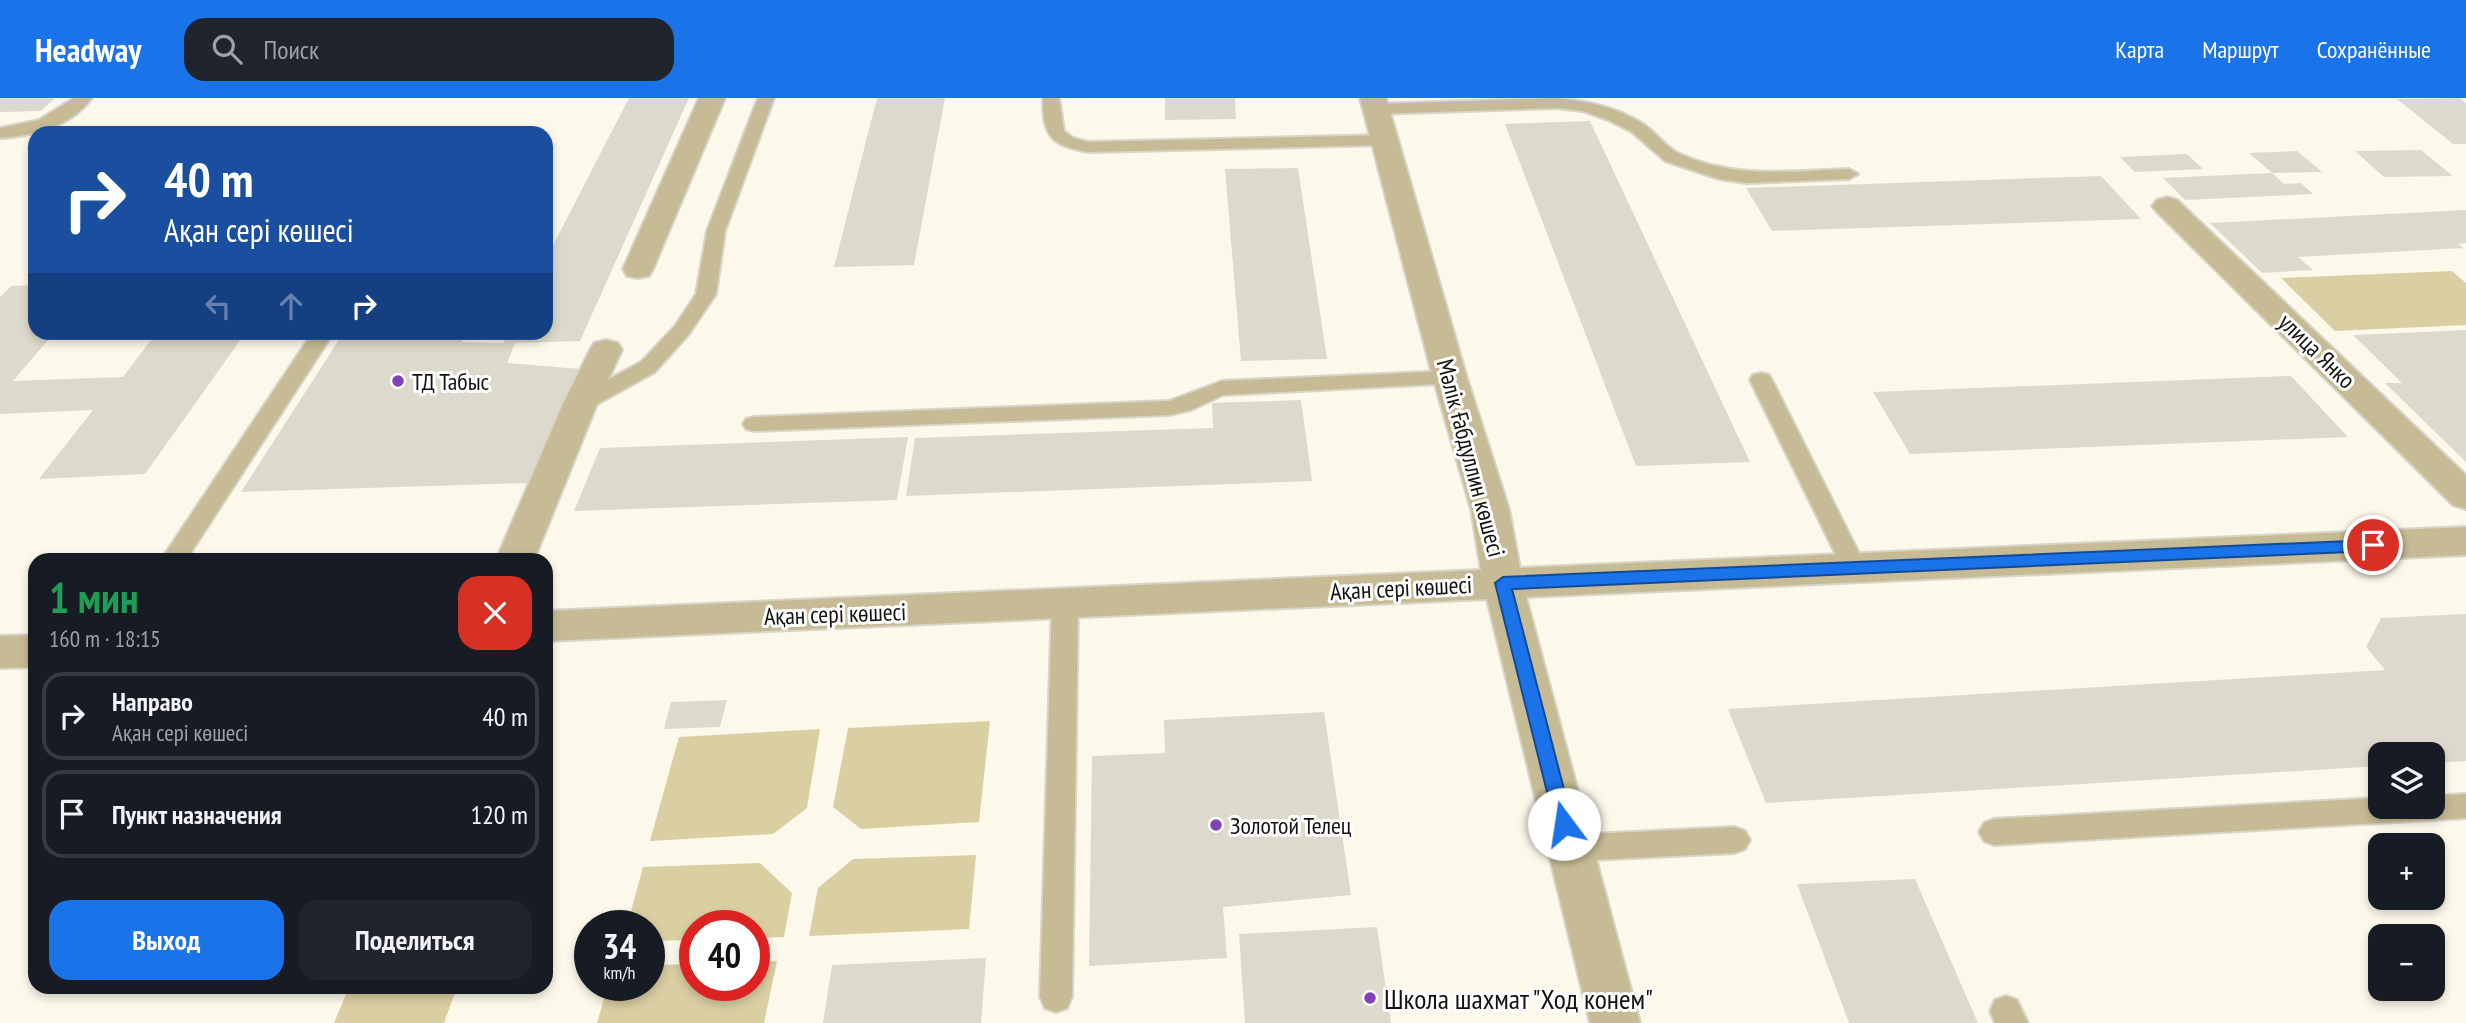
<!DOCTYPE html>
<html lang="ru">
<meta charset="utf-8">
<style>
:root{--surface:#171b24;--page:#20242c;--text:#f1f3f6;--muted:#9ea1a6;--line:#363941;--accent:#1a73e8}
body{margin:0;font-family:"PT Sans Narrow",sans-serif;background:var(--page);color:var(--text);height:100vh;display:flex;flex-direction:column;font-size:26px;white-space:nowrap}
*{box-sizing:border-box;margin:0}
p{font-size:23px;color:var(--muted)}
.icon{flex:none;width:38px;height:38px;fill:none;stroke:currentColor;stroke-width:2;stroke-linecap:round;stroke-linejoin:round}
.map{position:relative;flex:1;overflow:hidden}
.sheet{position:absolute;left:28px;top:455px;width:525px;height:441px;display:flex;flex-direction:column;background:var(--surface);border-radius:21px;box-shadow:0 4px 10px #0003}
.sheet>*{flex:none}
.top-card{position:absolute;left:28px;top:28px;width:525px;height:214px;border-radius:21px;box-shadow:0 4px 10px #0003;background:#1a4fa0;color:#fff;overflow:hidden}
.buttons{position:absolute;left:2368px;top:644px;display:grid;gap:14px}
.buttons a{display:grid;place-items:center;width:77px;height:77px;border-radius:14px;background:var(--surface);box-shadow:0 4px 10px #0003;font-size:35px}
.speed{position:absolute;left:574px;top:812px;display:flex;gap:14px;font-size:35px;font-weight:700;text-align:center}
.speed>*{display:grid;place-content:center;width:91px;height:91px;border-radius:50%;background:var(--surface);box-shadow:0 4px 10px #0003;line-height:1}
.speed small{font-size:18px;font-weight:400}
.speed .limit{border:10px solid #d22;background:#fff;color:#111}
.pin{position:absolute;display:grid;place-items:center;width:60px;height:60px;color:#fff;margin:-30px;border:4px solid #fff;border-radius:50%;box-shadow:0 2px 7px #0007}
.me{position:absolute;width:77px;margin:-38px;rotate:346deg;stroke-linejoin:round;filter:drop-shadow(0 0 5px #0008)}
.turn{display:flex;align-items:center;gap:24px;height:147px;padding:0 21px;font-size:32px}
.turn .icon{width:91px;height:91px;stroke-width:2.5}
.turn b{display:block;font-size:49px;line-height:60px}
.lanes{display:flex;align-items:center;height:66px;padding:0 21px;background:#0003;justify-content:center;gap:35px;direction:ltr}
.lanes .off{opacity:.35}
.round{display:grid;place-items:center;flex:none;width:74px;height:74px;border-radius:21px;background:var(--page)}
.head{display:flex;align-items:center;justify-content:space-between;height:119px;padding:0 21px}
h1{font-size:42px;font-weight:700;line-height:52px;color:#1e9e55}
.button{display:flex;gap:14px;margin-top:auto;padding:14px 21px}
.button a{flex:1;height:80px;border-radius:21px;background:var(--accent);color:#fff;font-size:28px;font-weight:700;line-height:80px;text-align:center}
.button a+a{background:var(--page);color:var(--text)}
ul{padding:0;list-style:none}
li{display:flex;align-items:center;gap:21px;height:88px;margin:0 14px 10px;padding:0 7px;border:4px solid var(--line);border-radius:21px}
li div{flex:1}
li b{display:block;font-size:26px}
li em{font-style:normal}
header{display:flex;align-items:center;gap:42px;box-sizing:border-box;height:98px;padding:0 35px;background:var(--accent);color:#fff}
header strong{font-size:33px}
nav{display:flex;gap:38px;margin-inline-start:auto;font-size:24px}
.search{width:490px;height:63px;background:var(--page);display:flex;align-items:center;gap:18px;box-sizing:border-box;padding:0 24px;border-radius:21px;color:var(--muted);font-size:26px}
.map>svg:first-child{display:block}
.green{fill:#dacfa3}
.building{fill:#dddacd}
.lines{fill:none;stroke-linecap:round;stroke-linejoin:round}
.service-casing{stroke:#d7d4c8;stroke-width:4}
.minor-casing{stroke:#d7d4c8;stroke-width:4}
.tertiary-casing{stroke:#d7d4c8;stroke-width:4}
.service{fill:#c6bb94;fill-rule:evenodd}
.minor{fill:#c6bb94;fill-rule:evenodd}
.tertiary{fill:#c6bb94;fill-rule:evenodd}
.route{fill:#1a73e8;stroke:#114b97;stroke-width:2}
.poi-dot{fill:#7f42b7;stroke:#fff;stroke-width:2.5}
.labels{text-anchor:middle;dominant-baseline:central;stroke-width:6;stroke-linejoin:round;paint-order:stroke}
.street-label{font-size:24px;fill:#13120e;stroke:#fff}
.poi-label{font-size:24px;fill:#13120e;stroke:#fff;text-anchor:start}
.near-poi-label{font-size:28px;fill:#13120e;stroke:#fff;text-anchor:start}
</style>
<header>
<strong>Headway</strong>
<div class="search"><svg class="icon" aria-label="search" viewBox="0 0 24 24"><circle cx="10" cy="10" r="6"/><path d="M15 15l6 6"/></svg>Поиск</div>
<nav><a>Карта</a><a>Маршрут</a><a>Сохранённые</a></nav>
</header>
<div class="map">
<svg width="2466" height="925" viewBox="0 0 2466 925">
<rect width="100%" height="100%" fill="#fcf9eb"/>
<!-- green -->
<path class="green" d="M2452,173L2466,185V227L2335,233L2281,180Z
M990,623L979,724L861,731L833,709L848,630Z
M820,631L807,710L773,736L650,743L679,639Z
M976,757L969,831L809,838L818,790L853,761Z
M760,765L792,795L784,839L754,840V828H695V842L649,843V828H627L643,769Z
M777,863L764,925H597L608,887H649V867L695,866V887H754V864Z
M349,889H457L444,925H334Z"/>
<!-- building -->
<path class="building" d="M0,0H55L41,13L0,14Z
M629,0H689L580,243L515,245L507,265L580,271L530,385L241,394L344,234H466L462,244L503,245L509,234H546V161Z
M877,0H945L914,167L834,169Z
M1165,0H1235L1236,21L1165,22Z
M2459,0L2466,5V46H2453L2397,1Z
M1590,23L1750,364L1636,368L1505,26Z
M2421,52L2453,78L2384,79L2355,53Z
M2297,53L2322,74L2272,75L2249,55Z
M2187,56L2203,71L2135,74L2120,59Z
M1298,70L1327,261L1241,263L1225,71Z
M2272,75L2284,86L2301,85L2313,96L2185,102L2163,80Z
M2101,78L2141,121L1772,133L1746,90Z
M2466,112V145L2458,146L2464,150L2298,159L2313,172L2262,175L2210,125Z
M35,187V234H55L13,283L123,279L157,234H246L145,376L39,381L93,312L0,316V199L11,188Z
M2466,232V364L2385,285H2402L2353,237Z
M2291,278L2348,339L1910,356L1873,294Z
M1301,302L1312,383L906,398L915,340L1213,330L1212,305Z
M908,339L897,402L574,413L600,350Z
M2466,516V663L2432,665V656H2380V668L1766,705L1728,611L2385,572L2366,549L2381,520Z
M727,602L720,629L664,631L671,604Z
M1324,614L1351,797L1223,809L1227,860L1089,868L1092,658L1165,655L1164,622Z
M1915,781L1978,925H1849L1797,786Z
M1377,829L1391,925H1245L1239,836Z
M986,860L981,925H823L832,867Z"/>
<g class="lines">
<defs>
<path id="service" d="M74,0H92C71,28 34,38 0,40V30L39,22Z
M758,0H774L725,133L716,196L689,236L655,274L588,311H572L569,306L572,301L641,264L675,228L696,196L707,133Z
M1043,0H1059L1064,33L1073,40L1088,44L1384,37L1393,42L1384,47L1088,54C1050,47 1043,38 1043,0Z
M1556,0C1587,3 1616,9 1643,26C1656,34 1666,50 1680,56C1734,81 1791,73 1849,71L1858,76L1849,81L1746,85L1719,81L1665,63L1632,34L1608,22L1583,13L1556,10L1376,16L1368,11L1376,6Z
M313,234H334L186,462H161Z
M1450,273L1458,275L1461,280L1458,285L1223,297L1191,312L1169,317L754,333L746,331L743,326L746,321L754,319L1169,303L1222,283Z
M1761,275L1769,277L1772,282L1866,469L1863,475L1854,478L1845,475L1842,469L1750,282L1753,277Z
M1065,496L1074,499L1078,506L1072,899L1067,910L1056,914L1045,910L1040,899L1052,506L1056,499Z
M2466,696V720L1994,747L1984,743L1979,734L1984,725L1994,721L2380,700V709H2432V698Z
M1735,729L1745,733L1750,742L1745,751L1735,755L1570,763L1560,759L1555,750L1560,741L1570,737Z
M2006,898L2017,902L2028,925H1995L1990,913L1995,902Z"/>
<path id="minor" d="M699,0H725L653,171L649,178L638,180L627,178L623,171Z
M2167,99L2177,102L2466,377V411L2453,407L2157,114L2152,108L2157,102Z
M606,242L618,245L622,252L597,306L534,462H496L563,306L590,252L594,245Z"/>
<path id="tertiary" d="M1360,0H1386L1467,280L1509,411L1520,470L2466,429V457L1526,499L1640,925H1590L1487,501L546,543V513L1481,472L1471,411L1433,280Z
M35,537V569L0,570V538Z"/>
</defs>
<!-- service casing -->
<use href="#service" class="service-casing"/>
<!-- minor casing -->
<use href="#minor" class="minor-casing"/>
<!-- tertiary casing -->
<use href="#tertiary" class="tertiary-casing"/>
<!-- service -->
<use href="#service" class="service"/>
<!-- minor -->
<use href="#minor" class="minor"/>
<!-- tertiary -->
<use href="#tertiary" class="tertiary"/>
</g>
<!-- route -->
<path class="route" d="M2373,442L2381,447L2373,453L1512,491L1573,726L1571,731L1564,734L1557,731L1555,726L1495,485L1503,479Z"/>
<!-- markers -->
<g class="poi-dot">
<circle cx="398" cy="283" r="7"/>
<circle cx="1216" cy="727" r="7"/>
<circle cx="1370" cy="900" r="7"/>
</g>
<g class="labels">
<!-- street labels -->
<g class="street-label">
<text transform="translate(2317 253) rotate(44)">улица Янко</text>
<text transform="translate(1471 360) rotate(75)">Мәлік Ғабдуллин көшесі</text>
<text transform="translate(1401 490) rotate(-3)">Ақан сері көшесі</text>
<text transform="translate(835 516) rotate(-2)">Ақан сері көшесі</text>
</g>
<!-- poi labels -->
<g class="poi-label">
<text x="412" y="283">ТД Табыс</text>
<text x="1230" y="727">Золотой Телец</text>
</g>
<!-- near-poi labels -->
<g class="near-poi-label">
<text x="1384" y="900">Школа шахмат "Ход конем"</text>
</g>
</g>
</svg>
<div class="buttons">
<a><svg class="icon" aria-label="layers" viewBox="0 0 24 24"><path d="M12 4l9 5-9 5-9-5zM3 14l9 5 9-5"/></svg></a>
<a>+</a>
<a>−</a>
</div>
<div class="speed"><div>34<small>km/h</small></div><div class="limit">40</div></div>
<div class="pin" style="left:2373px;top:447px;background:#d93025"><svg class="icon" aria-label="arrive" viewBox="0 0 24 24"><path d="M6 21V4h12l-3 4 3 4H6"/></svg></div>
<svg class="me" style="left:1564px;top:726px" viewBox="-20 -20 40 40"><circle r="19" fill="#fff"/><path d="M0-13L10 11 0 6-10 11z" fill="#1a73e8"/></svg>
<div class="top-card">
<div class="turn"><svg class="icon" aria-label="right" viewBox="0 0 24 24"><path d="M7 20v-9h11M14 6l5 5-5 5"/></svg><div><b>40 m</b>Ақан сері көшесі</div></div>
<div class="lanes"><svg class="icon off" aria-label="left" viewBox="0 0 24 24"><path d="M17 20v-9H6M10 6l-5 5 5 5"/></svg><svg class="icon off" aria-label="ahead" viewBox="0 0 24 24"><path d="M12 20V5M6 11l6-6 6 6"/></svg><svg class="icon" aria-label="right" viewBox="0 0 24 24"><path d="M7 20v-9h11M14 6l5 5-5 5"/></svg></div>
</div>
<section class="sheet">
<div class="head"><div><h1>1 мин</h1><p>160 m · 18:15</p></div><a class="round" style="background:#d93025;color:#fff"><svg class="icon" aria-label="close" viewBox="0 0 24 24"><path d="M6 6l12 12M18 6L6 18"/></svg></a></div>
<ul>
<li><svg class="icon" aria-label="right" viewBox="0 0 24 24"><path d="M7 20v-9h11M14 6l5 5-5 5"/></svg><div><b>Направо</b><p>Ақан сері көшесі</p></div><em>40 m</em></li>
<li><svg class="icon" aria-label="arrive" viewBox="0 0 24 24"><path d="M6 21V4h12l-3 4 3 4H6"/></svg><div><b>Пункт назначения</b></div><em>120 m</em></li>
</ul>
<div class="button"><a>Выход</a><a>Поделиться</a></div>
</section>
</div>
